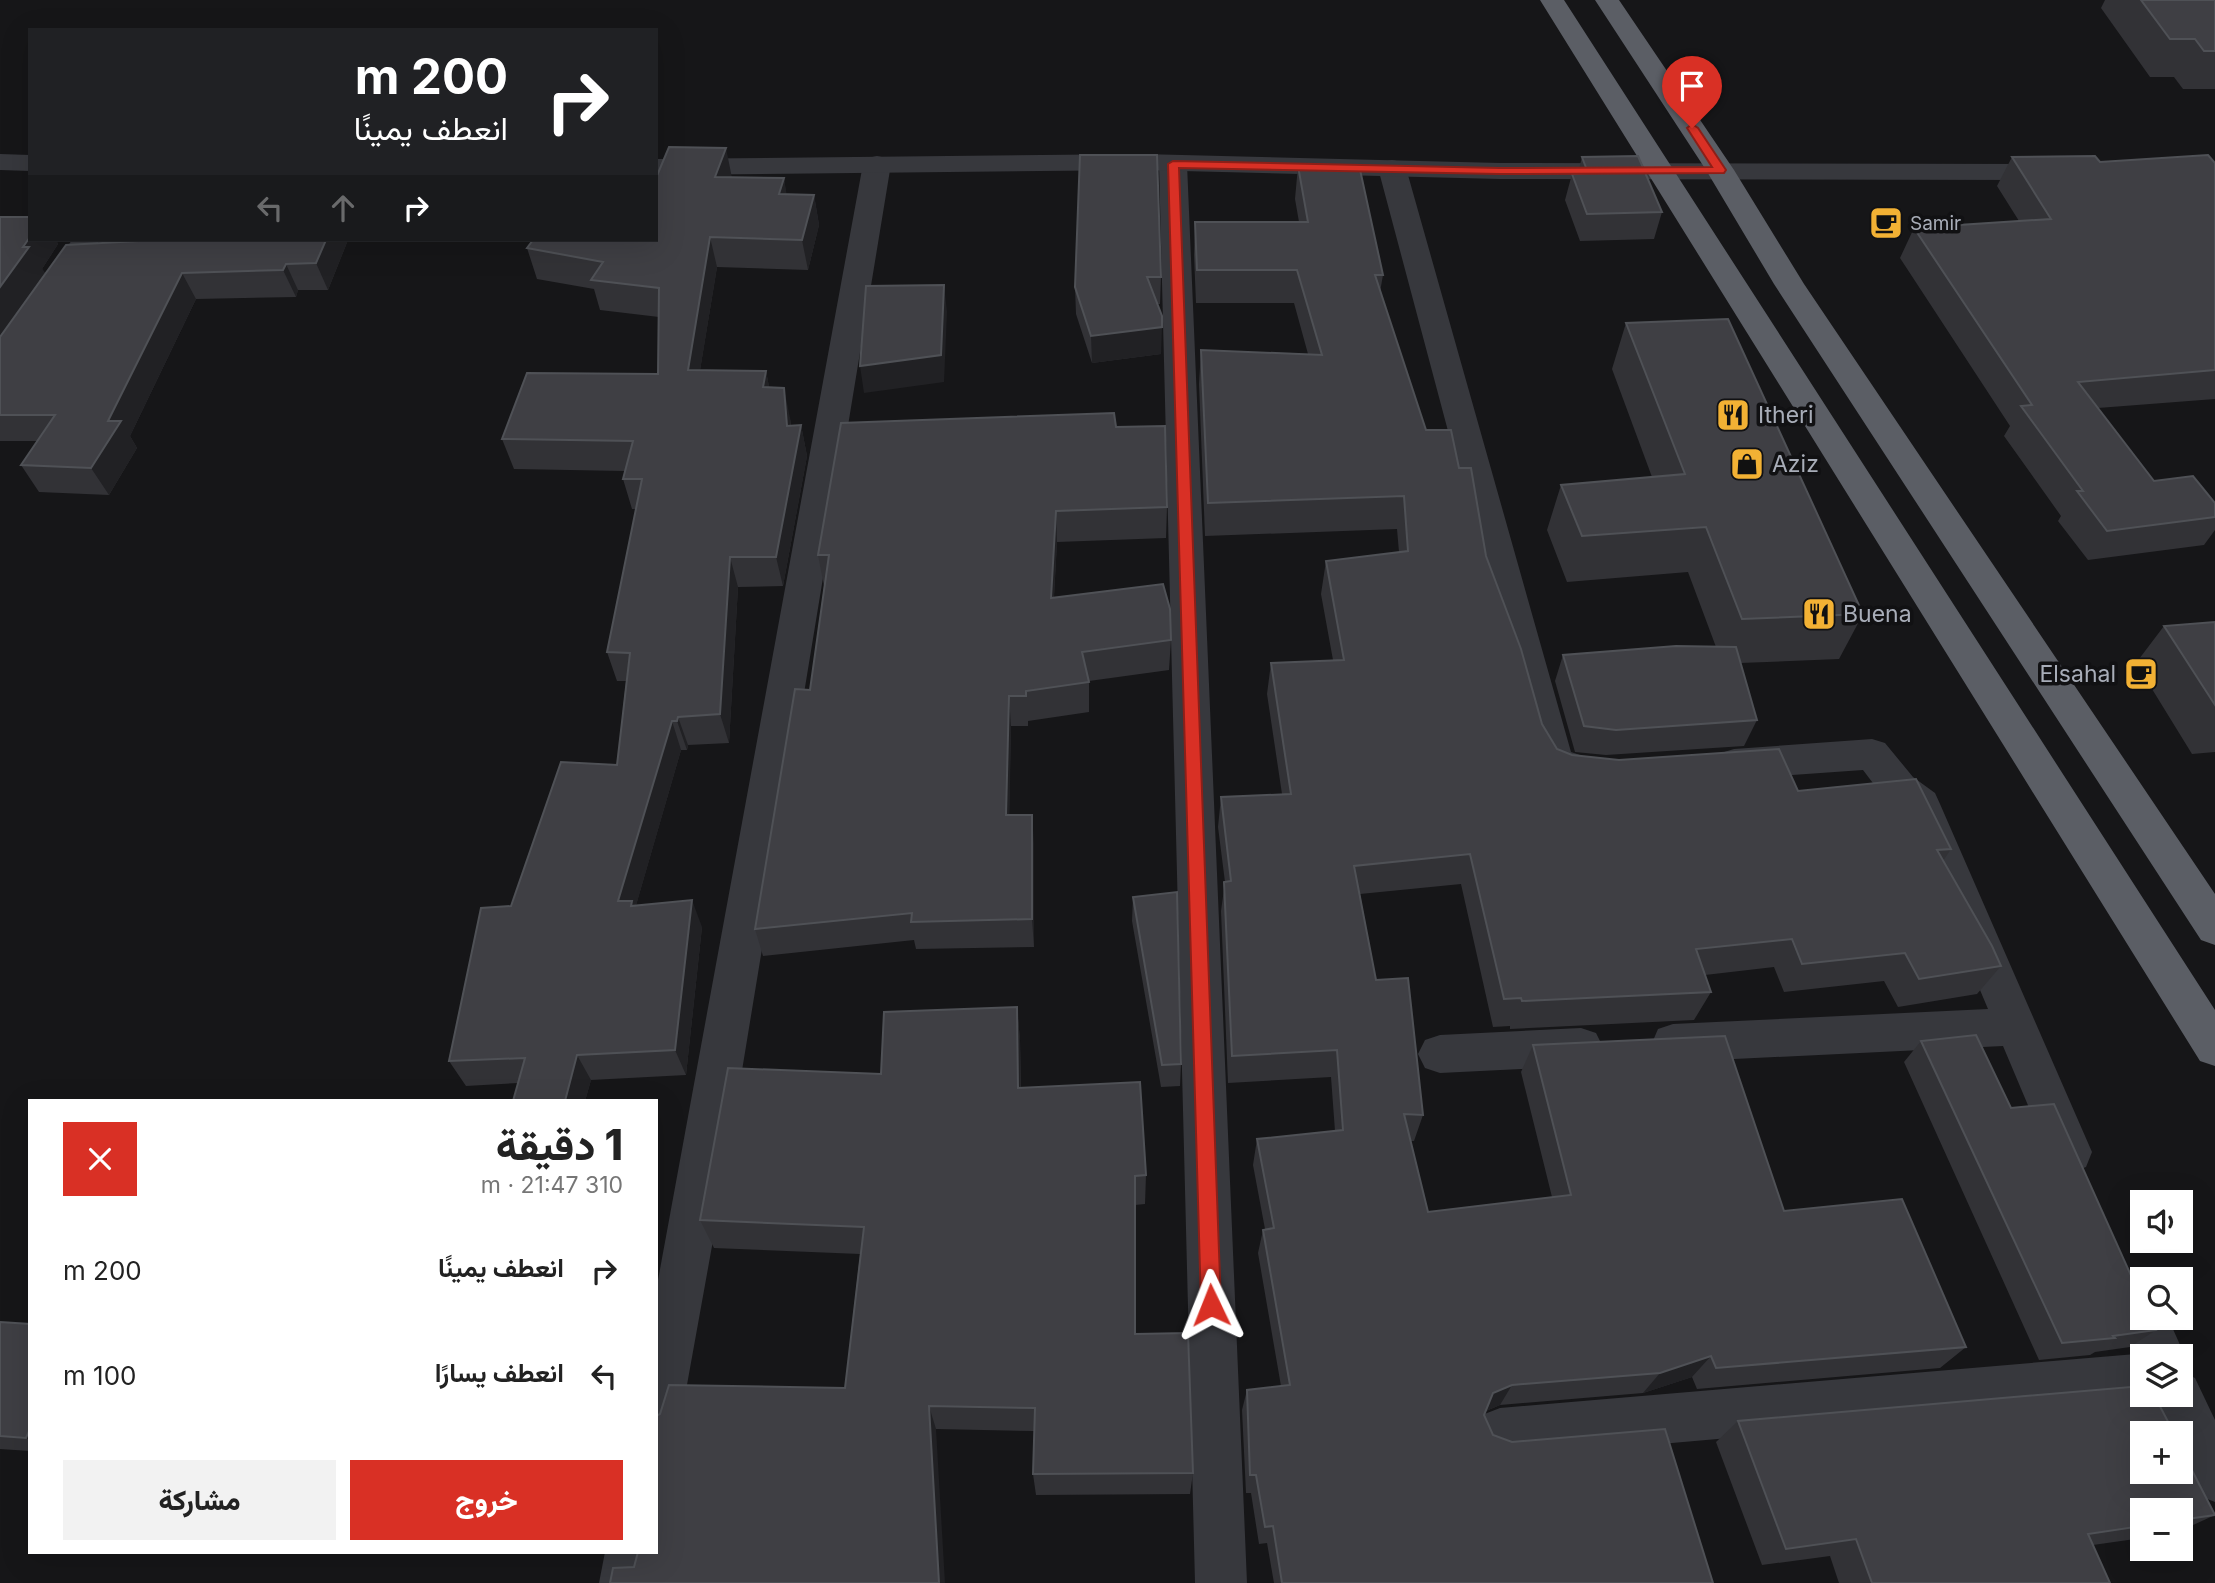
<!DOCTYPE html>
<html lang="ar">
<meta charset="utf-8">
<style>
:root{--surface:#fff;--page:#f2f2f2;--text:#222;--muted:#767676;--accent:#d93025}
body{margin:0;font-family:Inter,Vazirmatn,sans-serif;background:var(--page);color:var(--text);direction:rtl;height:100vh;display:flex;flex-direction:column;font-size:26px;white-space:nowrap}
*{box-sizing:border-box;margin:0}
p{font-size:23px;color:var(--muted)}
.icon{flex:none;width:38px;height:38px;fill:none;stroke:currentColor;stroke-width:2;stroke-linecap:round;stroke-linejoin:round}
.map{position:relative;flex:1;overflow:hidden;direction:ltr}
.details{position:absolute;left:28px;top:1099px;width:630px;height:455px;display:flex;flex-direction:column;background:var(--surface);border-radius:0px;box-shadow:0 7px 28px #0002;direction:rtl}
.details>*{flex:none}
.top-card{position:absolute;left:28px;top:28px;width:630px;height:214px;border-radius:0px;box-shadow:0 7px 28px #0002;direction:rtl;background:#202124;color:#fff;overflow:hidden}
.buttons{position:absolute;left:2130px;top:1190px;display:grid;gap:14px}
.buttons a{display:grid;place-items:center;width:63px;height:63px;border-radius:0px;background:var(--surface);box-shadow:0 7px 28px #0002;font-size:35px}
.pin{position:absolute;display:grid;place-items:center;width:60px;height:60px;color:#fff;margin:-72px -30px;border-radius:50% 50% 50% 0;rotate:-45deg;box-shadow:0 0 7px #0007}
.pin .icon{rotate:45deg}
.me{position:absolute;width:77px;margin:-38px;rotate:358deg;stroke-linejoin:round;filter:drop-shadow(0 0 5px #0008)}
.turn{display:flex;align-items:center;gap:24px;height:147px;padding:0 35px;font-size:32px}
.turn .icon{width:91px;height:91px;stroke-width:2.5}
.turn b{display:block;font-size:49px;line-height:60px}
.lanes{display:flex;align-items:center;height:66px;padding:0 35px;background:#0003;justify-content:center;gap:35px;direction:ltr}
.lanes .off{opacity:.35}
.round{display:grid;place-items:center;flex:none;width:74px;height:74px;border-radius:0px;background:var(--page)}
.summary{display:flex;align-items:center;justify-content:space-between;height:119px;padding:0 35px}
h1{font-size:42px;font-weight:800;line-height:52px}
.action{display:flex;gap:14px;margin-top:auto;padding:14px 35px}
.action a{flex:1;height:80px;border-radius:0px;background:var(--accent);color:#fff;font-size:28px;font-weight:800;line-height:80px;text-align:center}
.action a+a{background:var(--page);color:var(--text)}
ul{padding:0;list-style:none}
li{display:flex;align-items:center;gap:21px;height:105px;padding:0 35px}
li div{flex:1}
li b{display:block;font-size:26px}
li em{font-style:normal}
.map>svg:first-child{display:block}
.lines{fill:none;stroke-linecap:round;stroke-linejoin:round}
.minor{fill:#37383d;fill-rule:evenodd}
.tertiary{fill:#37383d;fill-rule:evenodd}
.trunk{fill:#5b5e65;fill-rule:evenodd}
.wall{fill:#323236}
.shaded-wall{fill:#212124}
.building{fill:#3f3f44;stroke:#4f5156;stroke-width:2}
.route{fill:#d93025;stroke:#8d1f18;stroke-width:2}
.labels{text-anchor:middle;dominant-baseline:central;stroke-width:7;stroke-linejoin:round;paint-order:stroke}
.far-poi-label{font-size:19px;fill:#a8adb8;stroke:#111113;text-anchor:start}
.poi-label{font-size:23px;fill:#a8adb8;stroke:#111113;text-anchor:start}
</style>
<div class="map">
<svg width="2215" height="1583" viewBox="0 0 2215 1583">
<rect width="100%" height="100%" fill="#161618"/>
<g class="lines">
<!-- minor -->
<path class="minor" d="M877,156L887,158L891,164L725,1174L681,1418L674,1436L656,1443V1291L863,164L867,158Z
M1173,156L1183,158L1187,164L1247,1583H1195L1159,164L1163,158Z
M1392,160L1402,162L1406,168L1571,752L1589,758L1595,769L1589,780L1576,784L1548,779L1534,754L1378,168L1382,162Z
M72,240H100L11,372L0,375V342Z
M1872,739L1885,743L1913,777L1935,793L1940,804L2092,1152L2086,1167L2070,1173L2054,1167L2003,1046L1673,1062L1658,1057L1652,1043L1658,1029L1673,1024L1988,1009L1906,814L1885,799L1863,770L1734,779L1721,775L1715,764L1721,753L1734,749Z
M1581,1028L1596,1033L1603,1047L1596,1061L1581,1066L1440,1073L1425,1068L1418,1054L1425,1040L1440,1035Z
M2142,1295V1318H2168L2185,1356L2180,1367V1356H2142V1395H2180V1371L2195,1378L2215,1420V1502L2197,1495L2180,1457V1433H2170L2154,1397L2142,1402L1500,1458L1482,1451L1475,1433L1482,1415L1500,1408L2136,1354L2120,1318L2127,1301Z
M656,1550L657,1552L651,1583H599L605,1552Z"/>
<!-- tertiary -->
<path class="tertiary" d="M0,154L30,155V171L0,170Z
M1142,154L1500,163L2055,164L2065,166L2069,172L2065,178L2055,180L1500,179L1142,170L656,175V159Z"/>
<!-- trunk -->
<path class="trunk" d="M1540,0H1564L2215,1010V1066L2200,1061Z
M1595,0H1619L1734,170L1804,284L2215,894V945L2201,940L1774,284L1706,170Z"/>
</g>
<!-- wall -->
<path class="wall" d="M2105,0H2215V89H2183L2174,77H2150L2101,8Z
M1080,155L1161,277L1160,304H1157L1161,354L1092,363L1076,314L1075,287Z
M1582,157L1662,212L1654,239L1580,241L1565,200L1572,174L1578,173Z
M2012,157L2100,162L2215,163V399L2098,408L2154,481L2215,503V530L2204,545L2088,560L2058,521L2061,516L2004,436L2010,426L1900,258L1914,228L2019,221L1997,186Z
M1298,166L1383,275L1380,292L1426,430L1459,468L1486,556L1542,724L1557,749L1572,755L1798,791L1951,849L1943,861L2001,966L1977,994L1898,1007L1884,981L1784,992L1774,967L1705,975L1711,992L1694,1020L1510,1029V1026L1493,1027L1461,884L1360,894L1376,980L1423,1115L1414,1141H1411L1428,1212L1552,1197L1521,1072L1533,1045L1784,1211L1966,1347L1940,1368L1697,1389L1692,1377L1643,1393L1500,1405L1486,1411L1484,1415L1493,1435L1713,1583H1274L1267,1543L1259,1544L1251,1493H1246L1242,1410L1247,1390L1281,1386L1258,1253L1263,1230L1265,1229L1253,1165L1257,1139L1335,1131L1331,1077L1228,1083L1221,911L1225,882L1218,827L1221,797L1282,794L1267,694L1271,663L1333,660L1321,594L1326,561L1399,552L1397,529L1205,536L1199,384L1201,350L1308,354L1294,303H1196L1194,255L1195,222H1299L1295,199Z
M732,177L784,178L786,194L814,195L819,225L808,270L717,267L700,370L766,371L769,387L790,418L791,426L801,425L807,456L783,586L738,587L729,743L688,745L687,750H681L636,905L702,927L686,1075L591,1080L585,1101H513L518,1083L466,1086L449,1061L511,906L617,765L626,681H617L607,652L636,509H632L623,479L625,471L514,469L502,439L658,374L659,317L600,310L594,289L537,279L527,248L656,240Z
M0,217L30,240H56L58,244L42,269L45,273L12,320L157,240H348L328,290H298L296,297L196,299L130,436L137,448L109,495L39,492L21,465L37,441H0Z
M1626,323L1863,614L1839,659L1740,663L1757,720L1744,746L1606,755L1575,752L1555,681L1563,655L1716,647L1688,572L1567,582L1547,530L1561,485L1652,477L1612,369Z
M1116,427L1167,507L1166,538L1057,542L1054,597L1171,640L1169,670L1089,681V712L1028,721V726H1011L1009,815L1034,843V947L916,949L914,940L763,956L755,929L810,690L824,586L818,555Z
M2215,622V752L2192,754L2136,663L2164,626Z
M1133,897L1181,1064L1180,1086L1161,1087L1132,921Z
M1017,1007L1020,1040L1021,1088L1146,1175L1145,1204L1135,1205V1334L1193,1473L1190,1494L1036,1495L1033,1474L1034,1431L936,1429L634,1567L845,1388L860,1254L714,1248L700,1220L881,1074Z
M1921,1041L2011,1108L2156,1330L2130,1347L2095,1352L2090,1355L2039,1360L1904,1062Z
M0,1322L30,1324V1451L0,1449Z
M1738,1421L2215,1515L2180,1531V1510H2142V1538L2093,1545L2110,1583H1839L1830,1556L1762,1565L1716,1442Z"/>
<!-- shaded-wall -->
<path class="shaded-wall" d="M726,148L732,178L715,177Z
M784,178L789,209L779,194Z
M814,195L819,225L808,270L802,240Z
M30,237V240H56L58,244L42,269L45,273L0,337V287Z
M710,237L717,267L695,401L688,370Z
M326,240H348L328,290L316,263Z
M286,264L298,290L296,297L283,270Z
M182,273L196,299L130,436L137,448L109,495L91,468L108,421Z
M944,285L947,312L944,382L864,393L860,366Z
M1162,327L1161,354L1092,363L1091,336Z
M766,371L772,401L763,387Z
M784,388L790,418L793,456L787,426Z
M801,425L807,456L783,586L776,557Z
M1056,511L1057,542L1052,628L1051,598Z
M730,557L738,587L729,743L720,714Z
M1009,696L1011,726L1009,844L1006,815Z
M678,717L688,745L687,750L677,721Z
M672,721L681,750L635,909L618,901Z
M1032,815L1034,843V947L1032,919Z
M692,900L702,927L686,1075L675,1050Z
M1017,1007L1020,1040L1021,1119L1018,1088Z
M577,1055L591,1080L585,1101H565Z
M1711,1356L1692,1377L1643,1393L1660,1373Z
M1512,1385L1500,1405L1481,1413L1493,1393Z
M929,1406L936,1429L945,1583H939Z
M30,1429V1440L26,1438Z"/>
<!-- building -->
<path class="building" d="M2141,0H2215V51H2204L2195,39H2170Z
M669,147L726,148L715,177L784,178L779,194L814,195L802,240L710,237L688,370L766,371L763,387L784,388L787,426L801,425L776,557H730L720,714L678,717L677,721H672L618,901H632L631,906L692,900L675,1050L577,1055L565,1101H513L525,1058L449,1061L481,908L511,906L561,762L617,765L630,653L607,652L642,479H623L633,441L502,439L527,373L658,374L659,288L591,280L603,262L527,248L533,240H656V178Z
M1080,155H1157L1161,277H1147L1162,316V327L1091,336L1075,287Z
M2208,155L2215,163V370L2078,382L2154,481L2193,476L2215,503V517L2107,531L2077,491H2083L2021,406L2032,405L1914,228L2051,219L2012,157L2095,156L2100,162Z
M1638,156L1662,212L1587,214L1572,174L1588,173L1582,157Z
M1359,165L1383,275H1375L1426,430H1451L1459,468H1471L1486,556L1521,649L1542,724L1557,749L1572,755L1619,760L1779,749L1798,791L1916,779L1951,849L1937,850L1992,946L2001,966L1919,979L1905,953L1802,964L1792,939L1696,949L1711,992L1522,1001L1521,998L1504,999L1470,854L1354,866L1376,980L1408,978L1423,1115L1404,1114L1428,1212L1571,1195L1533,1045L1725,1036L1784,1211L1902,1199L1966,1347L1716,1368L1711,1356L1660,1373L1512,1385L1493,1393L1484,1415L1493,1435L1512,1442L1665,1429L1713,1583H1282L1273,1526L1265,1527L1256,1475H1250L1247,1390L1290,1385L1263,1230L1274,1228L1257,1139L1343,1130L1337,1050L1232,1056L1224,882L1231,881L1221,797L1291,794L1271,663L1344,660L1326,561L1408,551L1404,496L1208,503L1201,350L1322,355L1297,270H1197L1195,222H1308L1298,166Z
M0,217H30V237L23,247H29L0,287Z
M157,240H326L316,263L286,264L283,270L182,273L108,421H121L91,468L21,465L55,415H0V337L66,245Z
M944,285L941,355L860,366L866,286Z
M1728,319L1863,614L1742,619L1706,527L1582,536L1561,485L1685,474L1626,323Z
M1114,413L1116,427L1165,426L1167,507L1056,511L1051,598L1163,584L1170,609L1171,640L1082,652L1089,682L1026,691V696H1009L1006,815H1032V919L911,922L912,913L755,929L795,689L810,690L829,555H818L841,423Z
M2215,622V705L2164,626Z
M1676,646L1736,647L1757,720L1616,730L1584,726L1563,655Z
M1177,892L1181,1064L1162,1065L1133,897Z
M1017,1007L1018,1088L1140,1082L1146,1175L1135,1176V1334L1188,1333L1193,1473L1033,1474L1035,1408L929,1406L939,1583H610L613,1568L634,1567L638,1552H656V1416L660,1414L669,1385L845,1388L864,1227L700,1220L728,1068L881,1074L884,1012Z
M1976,1035L2011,1108L2054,1104L2142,1300V1318H2150L2156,1330L2113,1336L2115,1338L2062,1343L1921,1041Z
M0,1322L30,1324V1429L26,1438L0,1436Z
M2142,1386V1395H2154L2174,1433H2142V1472H2180V1447L2215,1515L2180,1520V1510H2142V1526L2088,1534L2110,1583H1872L1856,1539L1786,1549L1738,1421Z"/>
<!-- route -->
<path class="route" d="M1692,124L1698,128L1726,170L1724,173L1500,174L1179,168L1221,1305L1218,1312L1211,1315L1204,1312L1201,1305L1168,164L1173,161L1500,168L1712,167L1687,128Z"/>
<!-- icons -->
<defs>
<symbol id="cafe-square" viewBox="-11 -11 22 22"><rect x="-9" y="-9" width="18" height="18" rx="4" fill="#f2b134" stroke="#111113"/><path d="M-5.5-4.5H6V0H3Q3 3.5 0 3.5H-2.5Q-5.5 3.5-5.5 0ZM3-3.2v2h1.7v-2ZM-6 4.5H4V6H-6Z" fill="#111"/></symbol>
<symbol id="restaurant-square" viewBox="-11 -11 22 22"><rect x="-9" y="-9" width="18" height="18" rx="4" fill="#f2b134" stroke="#111113"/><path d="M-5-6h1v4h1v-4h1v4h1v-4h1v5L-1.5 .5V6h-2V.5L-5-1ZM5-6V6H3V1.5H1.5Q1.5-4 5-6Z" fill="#111"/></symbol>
<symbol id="shop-square" viewBox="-11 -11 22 22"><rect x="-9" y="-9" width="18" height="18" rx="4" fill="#f2b134" stroke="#111113"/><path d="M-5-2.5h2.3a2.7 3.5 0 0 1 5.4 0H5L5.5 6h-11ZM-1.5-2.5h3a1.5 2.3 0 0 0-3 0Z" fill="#111"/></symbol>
</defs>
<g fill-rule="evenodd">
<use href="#cafe-square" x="1867" y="204" width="38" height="38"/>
<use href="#restaurant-square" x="1714" y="396" width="38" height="38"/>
<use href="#shop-square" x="1728" y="445" width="38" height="38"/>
<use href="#restaurant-square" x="1800" y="595" width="38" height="38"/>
<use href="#cafe-square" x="2122" y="655" width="38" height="38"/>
</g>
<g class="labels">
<!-- far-poi labels -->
<g class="far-poi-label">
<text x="1910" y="223">Samir</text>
</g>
<!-- poi labels -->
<g class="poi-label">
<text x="1758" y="415">Itheri</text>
<text x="1772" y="464">Aziz</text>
<text x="1843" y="614">Buena</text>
<text x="2116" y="674" text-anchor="end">Elsahal</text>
</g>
</g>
</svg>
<div class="buttons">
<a><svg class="icon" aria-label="sound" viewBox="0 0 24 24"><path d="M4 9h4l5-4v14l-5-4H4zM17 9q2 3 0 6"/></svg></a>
<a><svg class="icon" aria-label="search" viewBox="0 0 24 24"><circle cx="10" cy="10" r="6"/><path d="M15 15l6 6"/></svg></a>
<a><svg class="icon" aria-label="layers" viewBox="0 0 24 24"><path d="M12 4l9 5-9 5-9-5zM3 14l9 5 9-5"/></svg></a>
<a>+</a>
<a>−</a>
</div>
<div class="pin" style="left:1692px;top:128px;background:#d93025"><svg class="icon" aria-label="arrive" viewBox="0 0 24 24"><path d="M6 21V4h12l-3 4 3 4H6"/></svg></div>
<svg class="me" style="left:1211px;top:1305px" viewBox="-20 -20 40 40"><path d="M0-17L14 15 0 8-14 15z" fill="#d93025" stroke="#fff" stroke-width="4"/></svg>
<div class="top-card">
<div class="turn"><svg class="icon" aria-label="right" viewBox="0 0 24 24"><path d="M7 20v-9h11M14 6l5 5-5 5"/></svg><div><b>200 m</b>انعطف يمينًا</div></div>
<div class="lanes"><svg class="icon off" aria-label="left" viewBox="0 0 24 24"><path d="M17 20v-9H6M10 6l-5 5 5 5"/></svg><svg class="icon off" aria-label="ahead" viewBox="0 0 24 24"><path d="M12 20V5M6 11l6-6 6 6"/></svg><svg class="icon" aria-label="right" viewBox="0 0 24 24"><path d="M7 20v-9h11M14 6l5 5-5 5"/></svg></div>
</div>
<section class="details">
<div class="summary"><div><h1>1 دقيقة</h1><p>310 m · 21:47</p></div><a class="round" style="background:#d93025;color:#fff"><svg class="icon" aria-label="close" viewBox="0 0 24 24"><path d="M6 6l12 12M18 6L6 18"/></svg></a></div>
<ul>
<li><svg class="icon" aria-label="right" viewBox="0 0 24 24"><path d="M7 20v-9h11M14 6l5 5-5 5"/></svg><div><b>انعطف يمينًا</b></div><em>200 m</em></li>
<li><svg class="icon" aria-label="left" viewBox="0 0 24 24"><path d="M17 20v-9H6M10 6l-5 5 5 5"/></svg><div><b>انعطف يسارًا</b></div><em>100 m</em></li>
</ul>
<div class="action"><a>خروج</a><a>مشاركة</a></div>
</section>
</div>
